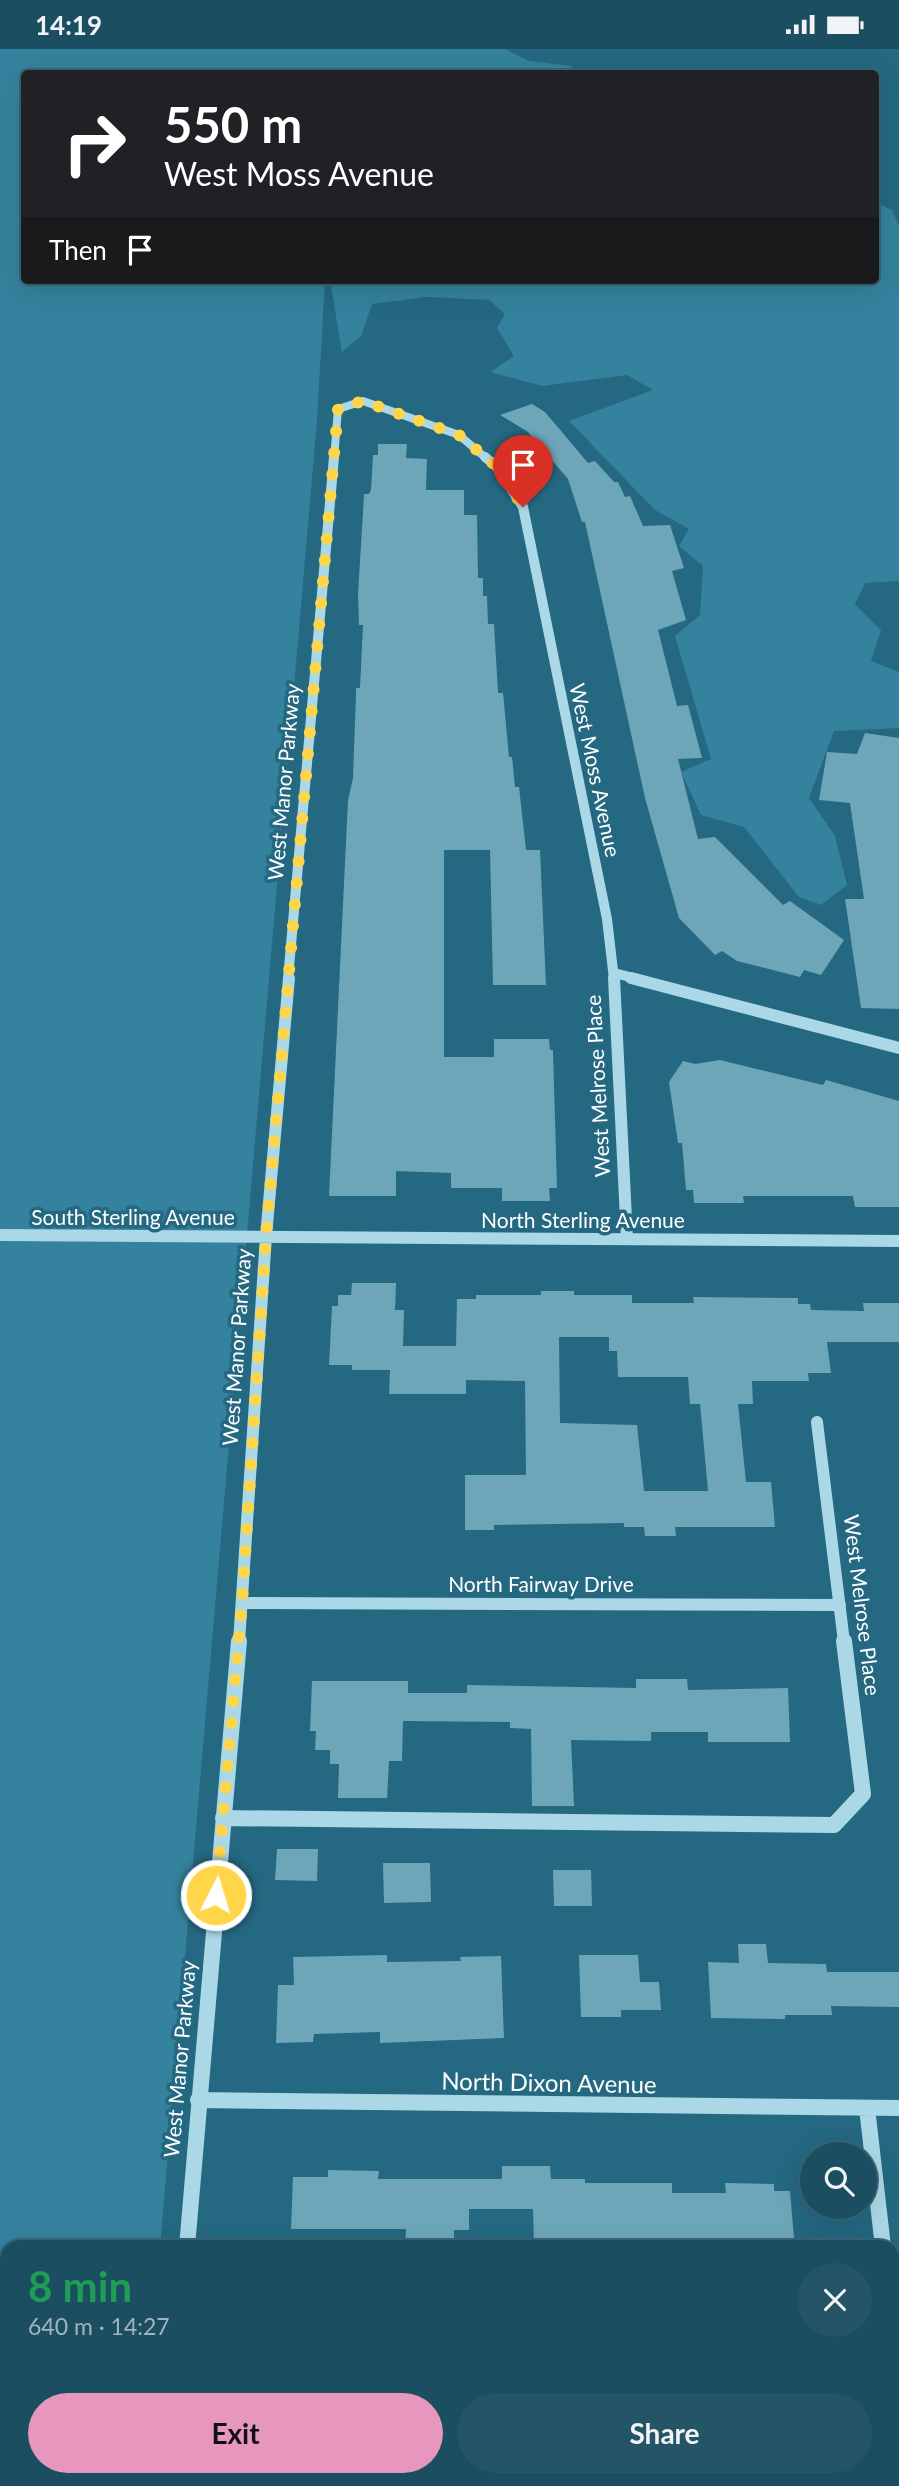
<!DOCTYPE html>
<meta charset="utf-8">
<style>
:root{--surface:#1b4e61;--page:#245567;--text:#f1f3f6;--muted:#a0b4bd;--line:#396576;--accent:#e797bd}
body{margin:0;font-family:Lato,sans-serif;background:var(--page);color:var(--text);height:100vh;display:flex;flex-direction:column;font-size:26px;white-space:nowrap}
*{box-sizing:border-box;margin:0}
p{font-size:23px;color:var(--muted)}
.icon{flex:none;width:38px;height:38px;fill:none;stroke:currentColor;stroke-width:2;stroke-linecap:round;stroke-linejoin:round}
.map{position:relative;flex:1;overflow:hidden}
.side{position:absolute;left:0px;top:2191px;width:900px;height:247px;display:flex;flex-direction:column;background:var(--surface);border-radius:21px 21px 0 0;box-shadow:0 7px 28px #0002,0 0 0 2px var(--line)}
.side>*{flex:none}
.top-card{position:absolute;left:21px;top:21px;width:858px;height:214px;border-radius:7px;box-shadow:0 7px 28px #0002,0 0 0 2px var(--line);background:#202124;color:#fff;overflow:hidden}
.fabs{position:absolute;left:800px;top:2093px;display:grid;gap:14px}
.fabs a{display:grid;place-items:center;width:77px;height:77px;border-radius:50%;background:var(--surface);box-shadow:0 7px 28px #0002,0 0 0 2px var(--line);font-size:35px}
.pin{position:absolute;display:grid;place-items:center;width:60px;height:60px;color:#fff;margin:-72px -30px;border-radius:50% 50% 50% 0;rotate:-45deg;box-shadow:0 0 7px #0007}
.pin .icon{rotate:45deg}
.me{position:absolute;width:77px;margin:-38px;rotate:5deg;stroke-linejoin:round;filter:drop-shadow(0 0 5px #0008)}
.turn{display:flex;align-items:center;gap:24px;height:147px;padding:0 28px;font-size:32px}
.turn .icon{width:91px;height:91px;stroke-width:2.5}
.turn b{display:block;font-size:49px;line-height:60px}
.then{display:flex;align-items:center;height:66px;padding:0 28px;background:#0003;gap:14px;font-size:26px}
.round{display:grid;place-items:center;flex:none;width:74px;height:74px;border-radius:37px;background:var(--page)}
.summary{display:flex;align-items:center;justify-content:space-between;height:119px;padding:0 28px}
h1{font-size:42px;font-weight:700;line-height:52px;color:#1e9e55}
.action{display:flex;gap:14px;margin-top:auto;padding:14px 28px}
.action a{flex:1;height:80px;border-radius:42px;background:var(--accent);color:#111;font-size:28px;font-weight:700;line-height:80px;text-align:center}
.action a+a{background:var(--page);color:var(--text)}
.status{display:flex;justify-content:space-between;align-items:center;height:49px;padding:0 35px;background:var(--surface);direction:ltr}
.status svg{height:19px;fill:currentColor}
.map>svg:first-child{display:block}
.green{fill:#34829d}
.building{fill:#6da6b9;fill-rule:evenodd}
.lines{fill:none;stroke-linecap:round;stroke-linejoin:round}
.minor-far3{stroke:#abd8e7;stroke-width:8}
.minor-far2{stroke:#abd8e7;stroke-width:10}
.minor-far1{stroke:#abd8e7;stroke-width:12}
.minor{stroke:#abd8e7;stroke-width:16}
.route{stroke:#ffd54a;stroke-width:12;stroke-dasharray:0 21.6}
.labels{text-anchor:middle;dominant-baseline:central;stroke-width:7;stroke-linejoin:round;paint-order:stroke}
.street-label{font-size:21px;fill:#fff;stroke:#246881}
.near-street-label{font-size:24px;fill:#fff;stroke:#246881}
</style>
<div class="status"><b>14:19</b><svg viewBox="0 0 49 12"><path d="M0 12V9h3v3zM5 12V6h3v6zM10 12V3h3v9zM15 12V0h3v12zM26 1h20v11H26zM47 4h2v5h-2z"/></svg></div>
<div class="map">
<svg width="899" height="2437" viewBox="0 0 899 2437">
<rect width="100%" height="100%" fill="#246881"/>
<!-- green -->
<path class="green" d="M0,0H505L529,12L571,17L576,24H24V231H325L317,371L160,2198H7V2431H140L139,2437H0Z
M875,153L892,161L899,177V532L865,534L855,555L881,581L871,612L899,623V679L834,682L809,749L835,787L847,836L821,856L799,848L744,778L701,766L681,723L711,710L675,587L700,566L703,517L679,497L689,480L655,461L569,372L653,341L627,326L542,337L490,323L514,307L497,279L505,265L489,251L427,248L372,255L361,287L342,303L330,231H875Z"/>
<!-- building -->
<path class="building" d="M532,355L545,363L588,414L595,412L614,433H618L625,448L630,447L643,477L670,476L684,519L672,522L686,571L658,581L677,657L688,656L702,709L678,710L698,790L715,788L783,856L790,852L844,891L821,926L804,921L800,928L737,912L722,902L715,906L679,869L645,749L585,473H582L568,430L528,383L500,366Z
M378,395H407L406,409L427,410L426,441H464V466H477L478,529H483V547H487L488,575H494L498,644H503L509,708H512L515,738H519L526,801H540L546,936H493L490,801H444V1008H494V990H549L550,1001H553L557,1139H549L550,1152H502V1139H451V1124L396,1122V1147H329L348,751L353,729L356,645V639H360L363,576H359L358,545L363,463L364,445H369L371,441L373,406H378Z
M865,684L899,689V960L861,959L845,850H864L850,754L819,751L827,703L857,705Z
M720,1011L823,1036L826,1031L899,1052V1158H855L853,1147H743L744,1154H694L693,1141H686L682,1094H678L669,1033L683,1012L695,1015Z
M352,1234H396L395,1261H404L403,1297H456L457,1250H476V1246H541V1242H574V1246H632V1254H694L693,1248L798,1249V1255H810L811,1261L864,1262L863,1254H899V1293H827L831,1324H808L809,1332H752L753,1355H738L746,1433H771L775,1478H675L676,1487H645L644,1478H624V1474L494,1476V1481H465V1426H526L525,1332L466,1331V1345H389L390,1321H352V1316H329L332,1257H338V1246H351ZM559,1288H609V1302H617L618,1328H688L690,1355H700L708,1442H644L637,1376L560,1374Z
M636,1630H687L688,1641L788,1639L790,1693H708V1683H651V1692L571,1691L574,1757H532L531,1680L510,1679V1673L403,1672L402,1712H389L387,1749H338L339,1715H330V1701H315L316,1682H310L312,1632H408V1644H467V1636L636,1639Z
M277,1800H318L317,1832L275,1831Z
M383,1814H430L431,1853L384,1854Z
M553,1821H591L592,1857H554Z
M738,1895H766L768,1914L826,1915L827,1923H899V1958L831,1957L832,1966H785V1970L711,1969L708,1913L739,1914Z
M387,1906V1913L461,1912L460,1908L501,1907L504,1989L380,1994V1983L314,1985L313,1993L276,1994L278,1936H294L293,1908Z
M579,1906H638L640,1933H659L661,1961H621V1968H581Z
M502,2117H550L551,2130H585V2134H672V2144H726L725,2134L774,2135V2142H790L794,2189H788L789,2198H729V2193L596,2192V2198H534L533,2160H469V2181H454V2198H405L406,2180H291L293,2128H328V2121L379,2122L378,2130H502Z"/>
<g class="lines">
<!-- minor-far3 -->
<path class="minor-far3" d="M334,410L338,360L363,352L459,386L487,410"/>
<!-- minor-far2 -->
<path class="minor-far2" d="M485,408L496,417L523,458L607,870L614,930
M614,924L638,930
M288,930L334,408"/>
<!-- minor-far1 -->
<path class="minor-far1" d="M614,929L627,1190
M631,929L899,999
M0,1186L899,1192
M817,1373L844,1593
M242,1554L840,1556
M239,1593L266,1187L289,929"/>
<!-- minor -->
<path class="minor" d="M223,1769L834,1776L863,1745L844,1592
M198,2051L899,2059
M867,2059L883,2198
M187,2198L239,1592
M892,2284L899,2341
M169,2437L170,2431"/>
</g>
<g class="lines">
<!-- route -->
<path class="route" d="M216,1846L242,1554L266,1187L338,360L363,352L459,386L496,417L523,458"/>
</g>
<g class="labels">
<!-- street labels -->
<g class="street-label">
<text transform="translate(596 721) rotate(78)">West Moss Avenue</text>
<text transform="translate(283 733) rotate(-85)">West Manor Parkway</text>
<text transform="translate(597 1037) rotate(-93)">West Melrose Place</text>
<text x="133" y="1167">South Sterling Avenue</text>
<text x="583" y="1170">North Sterling Avenue</text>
<text transform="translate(236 1298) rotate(-86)">West Manor Parkway</text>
<text x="541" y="1534">North Fairway Drive</text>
<text transform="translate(863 1556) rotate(83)">West Melrose Place</text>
<text transform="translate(179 2010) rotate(-85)">West Manor Parkway</text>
</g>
<!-- near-street labels -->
<g class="near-street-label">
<text transform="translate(549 2033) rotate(1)">North Dixon Avenue</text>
</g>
</g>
</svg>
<div class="fabs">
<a><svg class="icon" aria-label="search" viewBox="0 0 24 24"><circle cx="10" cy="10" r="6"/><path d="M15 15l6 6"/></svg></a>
</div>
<div class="pin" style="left:523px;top:458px;background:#d93025"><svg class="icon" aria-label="arrive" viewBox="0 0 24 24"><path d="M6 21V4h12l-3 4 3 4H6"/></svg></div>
<svg class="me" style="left:216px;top:1846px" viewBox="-20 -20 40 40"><circle r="17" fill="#ffd54a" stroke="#fff" stroke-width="3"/><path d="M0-11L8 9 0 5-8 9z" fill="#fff"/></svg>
<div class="top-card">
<div class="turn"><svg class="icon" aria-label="right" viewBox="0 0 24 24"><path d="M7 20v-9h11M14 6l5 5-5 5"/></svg><div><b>550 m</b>West Moss Avenue</div></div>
<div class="then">Then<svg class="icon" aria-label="arrive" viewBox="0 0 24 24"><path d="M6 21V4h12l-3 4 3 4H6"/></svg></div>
</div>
<section class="side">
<div class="summary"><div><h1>8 min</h1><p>640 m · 14:27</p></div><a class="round"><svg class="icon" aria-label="close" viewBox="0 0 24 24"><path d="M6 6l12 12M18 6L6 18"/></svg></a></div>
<div class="action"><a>Exit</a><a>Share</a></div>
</section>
</div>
